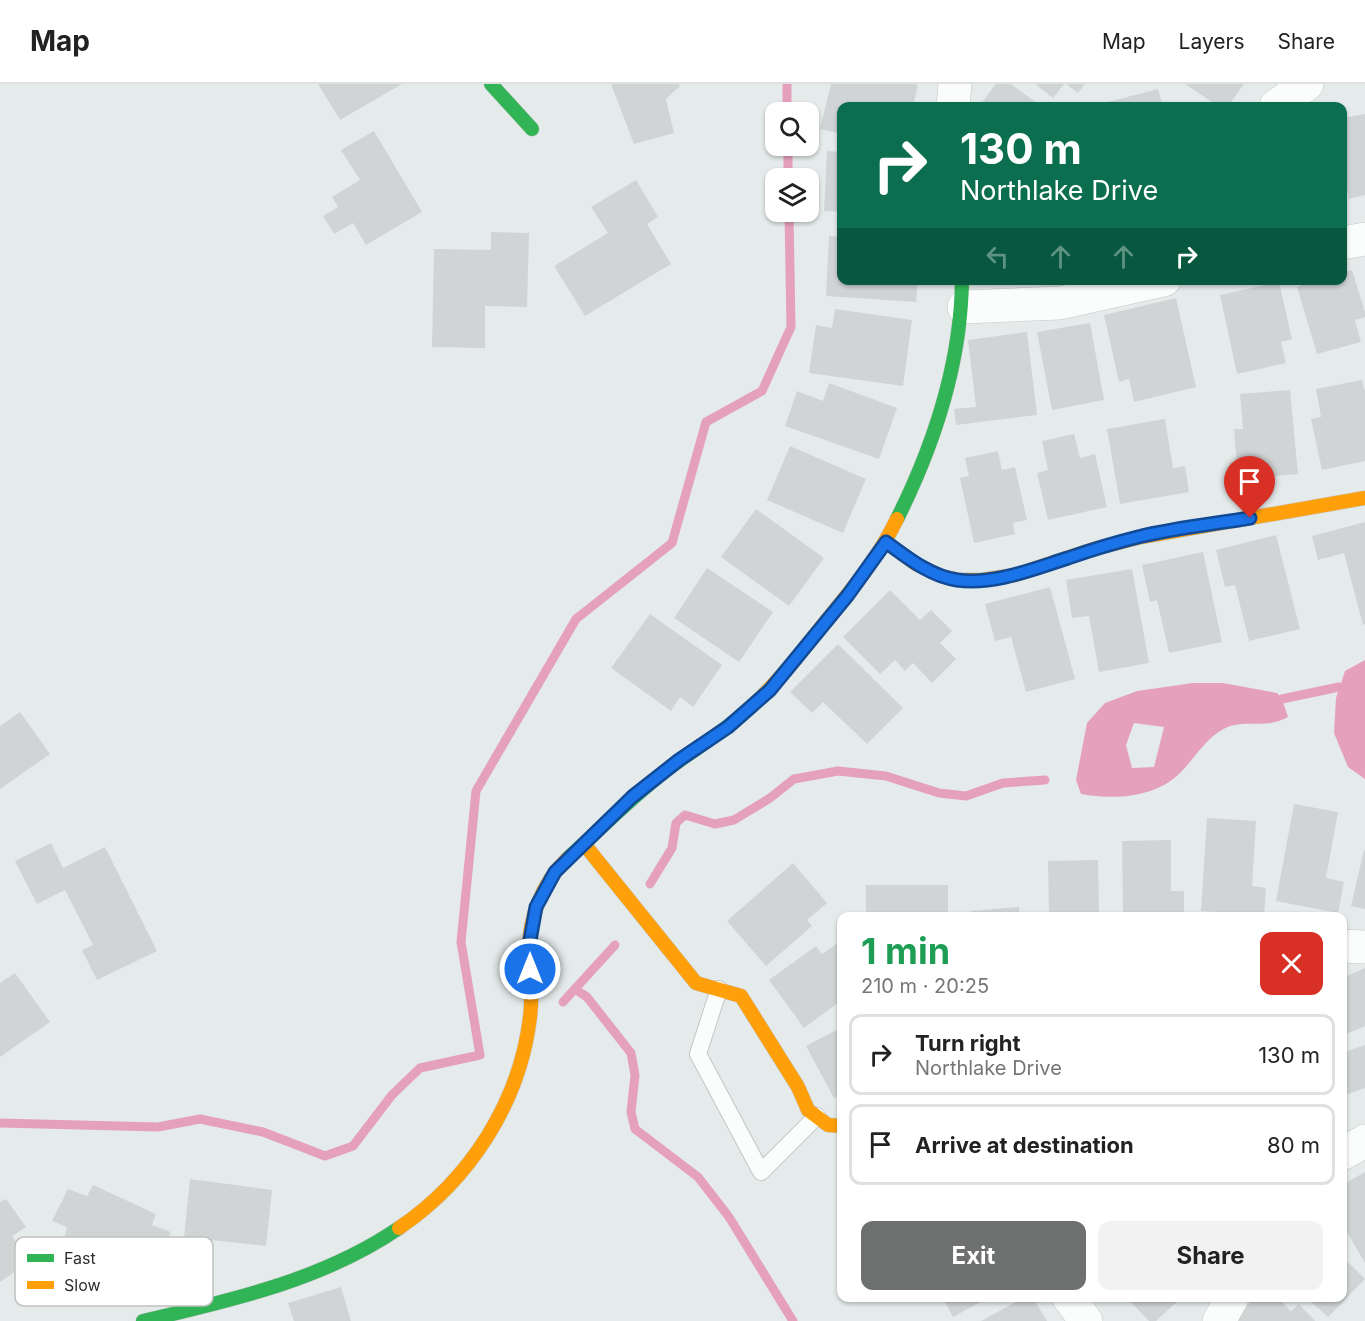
<!DOCTYPE html>
<meta charset="utf-8">
<style>
:root{--surface:#fff;--page:#f2f2f2;--text:#222;--muted:#767676;--line:#e0e0e0;--accent:#6e7070}
body{margin:0;font-family:Inter,sans-serif;background:var(--page);color:var(--text);height:100vh;display:flex;flex-direction:column;font-size:22px;white-space:nowrap}
*{box-sizing:border-box;margin:0}
p{font-size:20px;color:var(--muted)}
.icon{flex:none;width:33px;height:33px;fill:none;stroke:currentColor;stroke-width:2;stroke-linecap:round;stroke-linejoin:round}
.map{position:relative;flex:1;overflow:hidden}
.panel{position:absolute;left:837px;top:828px;width:510px;height:390px;display:flex;flex-direction:column;background:var(--surface);border-radius:12px;box-shadow:0 2px 4px #0004}
.panel>*{flex:none}
.hud{position:absolute;left:837px;top:18px;width:510px;height:183px;border-radius:12px;box-shadow:0 2px 4px #0004;background:#0b6e4f;color:#fff;overflow:hidden}
.controls{position:absolute;left:765px;top:18px;display:grid;gap:12px}
.controls a{display:grid;place-items:center;width:54px;height:54px;border-radius:12px;background:var(--surface);box-shadow:0 2px 4px #0004;font-size:30px}
.pin{position:absolute;display:grid;place-items:center;width:51px;height:51px;color:#fff;margin:-62px -26px;border-radius:50% 50% 50% 0;rotate:-45deg;box-shadow:0 0 6px #0007}
.pin .icon{rotate:45deg}
.me{position:absolute;width:66px;margin:-33px;rotate:0deg;stroke-linejoin:round;filter:drop-shadow(0 0 4px #0008)}
.turn{display:flex;align-items:center;gap:21px;height:126px;padding:0 24px;font-size:27px}
.turn .icon{width:78px;height:78px;stroke-width:2.5}
.turn b{display:block;font-size:42px;line-height:51px}
.lanes{display:flex;align-items:center;height:57px;padding:0 24px;background:#0003;justify-content:center;gap:30px;direction:ltr}
.lanes .off{opacity:.35}
.round{display:grid;place-items:center;flex:none;width:63px;height:63px;border-radius:12px;background:var(--page)}
.overview{display:flex;align-items:center;justify-content:space-between;height:102px;padding:0 24px}
h1{font-size:36px;font-weight:700;line-height:45px;color:#1e9e55}
.action{display:flex;gap:12px;margin-top:auto;padding:12px 24px}
.action a{flex:1;height:69px;border-radius:12px;background:var(--accent);color:#fff;font-size:24px;font-weight:700;line-height:69px;text-align:center}
.action a+a{background:var(--page);color:var(--text)}
ul{padding:0;list-style:none}
li{display:flex;align-items:center;gap:18px;height:81px;margin:0 12px 9px;padding:0 12px;border:3px solid var(--line);border-radius:12px}
li div{flex:1}
li b{display:block;font-size:22px}
li em{font-style:normal}
header{display:flex;align-items:center;gap:36px;box-sizing:border-box;height:84px;padding:0 30px;background:var(--surface);border-bottom:2px solid var(--line)}
header strong{font-size:28px}
nav{display:flex;gap:33px;margin-inline-start:auto;font-size:21px}
.map>svg:first-child{display:block}
.water{fill:#e5a0bc;fill-rule:evenodd}
.lines{fill:none;stroke-linecap:round;stroke-linejoin:round}
.stream{stroke:#e5a0bc;stroke-width:9}
.building{fill:#d0d4d4}
.lane-casing{stroke:#c4c6c6;stroke-width:18}
.street-casing{stroke:#c4c6c6;stroke-width:34}
.fast-casing{stroke:#c4c6c6;stroke-width:15}
.slow-casing{stroke:#c4c6c6;stroke-width:15}
.lane{stroke:#fbfcfc;stroke-width:16}
.street{stroke:#fbfcfc;stroke-width:33}
.fast{stroke:#30b455;stroke-width:14}
.slow{stroke:#ff9f0a;stroke-width:14}
.route-casing{stroke:#114b97;stroke-width:15}
.route{stroke:#1a73e8;stroke-width:10}
.key{fill:#fff;stroke:#c0c0c0;stroke-width:1.5}
.key-label{font-size:16px;fill:#2e2e2e}
</style>
<header>
<strong>Map</strong>
<nav><a>Map</a><a>Layers</a><a>Share</a></nav>
</header>
<div class="map">
<svg width="1365" height="1237" viewBox="0 0 1365 1237">
<rect width="100%" height="100%" fill="#e5ebeb"/>
<!-- water -->
<path class="water" d="M1365,576V695L1348,683L1334,649L1336,614L1345,587Z
M1193,599H1223L1277,609L1282,615L1288,633C1267,645 1249,636 1230,642C1208,650 1196,673 1180,689C1155,714 1114,716 1081,710L1076,696L1087,639L1105,619L1137,607ZM1134,639L1164,643L1154,683L1132,684L1126,661Z"/>
<g class="lines">
<!-- stream -->
<path class="stream" d="M787,0V28
M788,62V94
M1282,615L1339,603
M650,800L672,764L676,739L685,731L715,740L734,736L770,714L794,695L838,687L886,692L939,709L966,712L1003,699L1045,696
M575,905L587,913L631,969L635,991L631,1028L635,1045L698,1093L729,1133L793,1237
M563,918L615,861
M0,1039L158,1043L200,1035L263,1048L325,1072L353,1062L392,1011L420,984L480,971L461,858L476,707L576,535L672,459L706,338L762,307L791,243L789,128"/>
</g>
<!-- building -->
<path class="building" d="M318,0H402L340,36Z
M611,0H679L680,2L666,15L674,49L634,60Z
M831,0H914L918,1L913,22H842V50L820,45Z
M996,0H1011L1041,22H979Z
M1035,0H1064L1053,14Z
M1066,0H1085L1078,9Z
M1185,0H1244L1228,22H1218Z
M1158,5L1163,22H1105L1104,19Z
M1365,30V111L1349,115L1342,82V34Z
M374,47L422,128L366,161L353,139L334,150L323,132L338,123L332,113L360,96L341,66Z
M827,67L842,68V128L824,127Z
M636,96L658,133L647,140L671,180L585,232L554,182L608,149L591,123Z
M491,148L529,149L527,223L485,222V264L432,263L434,165L491,166Z
M829,152L842,153V196H918L916,218L826,212Z
M1352,186L1365,228V233L1355,236L1361,258L1317,270L1297,203L1317,196H1342V189Z
M1279,198L1292,255L1281,258L1286,279L1237,290L1220,211Z
M1176,214L1196,303L1134,318L1129,295L1119,298L1104,231Z
M835,225L912,236L903,302L809,289L816,241L832,244Z
M1090,239L1104,316L1052,326L1037,248Z
M1027,248L1037,331L956,341L954,325L976,323L968,256Z
M1362,296L1365,307V377L1322,386L1311,335L1321,333L1316,305Z
M829,299L897,324L879,375L785,342L797,307L823,317Z
M1290,306L1298,390L1238,395L1234,345H1243L1240,310Z
M1165,335L1173,384L1185,382L1189,408L1120,420L1107,345Z
M1074,350L1080,374L1095,370L1107,423L1048,436L1037,389L1048,386L1042,357Z
M790,362L866,395L843,449L767,416Z
M998,367L1002,386L1015,383L1027,436L1013,439L1015,450L974,459L960,394L969,392L965,374Z
M756,425L824,474L789,522L721,473Z
M1365,438V540L1363,541L1344,469L1318,476L1312,452Z
M1276,451L1300,545L1249,557L1235,501L1225,503L1216,466Z
M1203,468L1222,558L1169,569L1157,516L1150,518L1142,481Z
M707,484L773,528L739,578L674,534Z
M1132,485L1149,579L1099,588L1089,532L1072,534L1066,496Z
M1050,503L1075,595L1026,608L1011,553L995,557L985,520Z
M890,506L920,536L931,526L952,547L940,559L956,575L932,599L913,579L905,587L895,576L880,590L843,553Z
M650,530L722,581L693,623L680,613L671,627L611,584Z
M838,560L903,624L867,660L823,618L812,629L790,608Z
M20,628L50,670L0,705V642Z
M1294,720L1338,728L1326,794L1344,798L1338,829L1276,817Z
M1207,734L1256,737L1252,802L1266,804L1264,831L1201,827Z
M1171,756V807H1184V832H1123L1122,757Z
M51,759L63,784L105,763L157,867L97,896L82,866L93,861L65,806L37,820L15,777Z
M1364,766L1365,767V825L1351,822Z
M1098,776L1099,829H1108V832H1049L1048,777Z
M793,779L827,819L807,836L812,842L766,882L727,837Z
M866,801H948V832H866Z
M1019,823L1020,832H971V827Z
M838,859L842,864V916L804,944L769,896L816,862L822,870Z
M1365,884V942L1342,952V894Z
M15,889L50,938L0,973V899Z
M842,943V1009L834,1014L806,962Z
M1365,961V1004L1342,1012V969Z
M1365,1088V1179L1342,1140V1101Z
M190,1095L272,1106L266,1162L184,1153Z
M93,1101L156,1130L152,1141L171,1148L157,1179L141,1171L123,1210L96,1197L106,1175L64,1155L67,1143L52,1137L68,1105L87,1112Z
M6,1115L26,1143L12,1152L37,1190L26,1197L31,1202L28,1205L16,1187L0,1198V1118Z
M1342,1172L1365,1195L1328,1233L1307,1214H1342Z
M341,1203L351,1237H294L288,1219Z
M943,1214H988L953,1233Z
M1023,1214H1033L1047,1237H981Z
M1127,1214H1181L1156,1237H1149Z
M1255,1214H1278L1291,1227L1299,1220L1315,1237H1239L1235,1233Z"/>
<g class="lines">
<defs>
<path id="lane" d="M719,905L698,970L761,1088L817,1032"/>
<path id="street" d="M953,22L955,0
M1276,22L1307,0
M1342,159L1365,155
M964,223L1060,219L1164,196
M1342,862L1365,863
M1342,1070L1365,1057
M1069,1214L1086,1237
M1219,1237L1232,1214"/>
<path id="fast" d="M491,0L532,45
M897,435C934,361 961,279 962,196
M567,775C599,746 630,715 664,688C694,665 726,647 753,621
M143,1237C232,1216 323,1196 399,1144"/>
<path id="slow" d="M886,458L916,480L941,492L959,496H982L1015,491L1094,465L1141,453L1365,414
M753,621C780,596 803,566 826,537C853,504 878,474 897,435
M584,760L696,899L741,912L798,1003L808,1026L828,1041L842,1042
M399,1144C470,1096 520,1018 530,933C533,911 530,891 529,870C528,835 542,799 567,775"/>
</defs>
<!-- lane casing -->
<use href="#lane" class="lane-casing"/>
<!-- street casing -->
<use href="#street" class="street-casing"/>
<!-- fast casing -->
<use href="#fast" class="fast-casing"/>
<!-- slow casing -->
<use href="#slow" class="slow-casing"/>
<!-- lane -->
<use href="#lane" class="lane"/>
<!-- street -->
<use href="#street" class="street"/>
<!-- fast -->
<use href="#fast" class="fast"/>
<!-- slow -->
<use href="#slow" class="slow"/>
</g>
<g class="lines">
<defs>
<path id="route" d="M530,885L529,862L536,823L555,788L632,713L679,676L728,643L770,606L848,511L886,458C908,474 930,492 957,496C995,501 1033,485 1068,474C1091,466 1114,459 1138,453C1174,444 1213,440 1250,434"/>
</defs>
<!-- route casing -->
<use href="#route" class="route-casing"/>
<!-- route -->
<use href="#route" class="route"/>
</g>
<!-- legend -->
<rect x="15" y="1153" width="198" height="69" rx="9" class="key"/>
<rect x="27" y="1170" width="27" height="8" fill="#30b455"/>
<rect x="27" y="1197" width="27" height="8" fill="#ff9f0a"/>
<g class="key-label">
<text x="64" y="1180">Fast</text>
<text x="64" y="1207">Slow</text>
</g>
</svg>
<div class="controls">
<a><svg class="icon" aria-label="search" viewBox="0 0 24 24"><circle cx="10" cy="10" r="6"/><path d="M15 15l6 6"/></svg></a>
<a><svg class="icon" aria-label="layers" viewBox="0 0 24 24"><path d="M12 4l9 5-9 5-9-5zM3 14l9 5 9-5"/></svg></a>
</div>
<div class="pin" style="left:1250px;top:434px;background:#d93025"><svg class="icon" aria-label="arrive" viewBox="0 0 24 24"><path d="M6 21V4h12l-3 4 3 4H6"/></svg></div>
<svg class="me" style="left:530px;top:885px" viewBox="-20 -20 40 40"><circle r="17" fill="#1a73e8" stroke="#fff" stroke-width="3"/><path d="M0-11L8 9 0 5-8 9z" fill="#fff"/></svg>
<div class="hud">
<div class="turn"><svg class="icon" aria-label="right" viewBox="0 0 24 24"><path d="M7 20v-9h11M14 6l5 5-5 5"/></svg><div><b>130 m</b>Northlake Drive</div></div>
<div class="lanes"><svg class="icon off" aria-label="left" viewBox="0 0 24 24"><path d="M17 20v-9H6M10 6l-5 5 5 5"/></svg><svg class="icon off" aria-label="ahead" viewBox="0 0 24 24"><path d="M12 20V5M6 11l6-6 6 6"/></svg><svg class="icon off" aria-label="ahead" viewBox="0 0 24 24"><path d="M12 20V5M6 11l6-6 6 6"/></svg><svg class="icon" aria-label="right" viewBox="0 0 24 24"><path d="M7 20v-9h11M14 6l5 5-5 5"/></svg></div>
</div>
<section class="panel">
<div class="overview"><div><h1>1 min</h1><p>210 m · 20:25</p></div><a class="round" style="background:#d93025;color:#fff"><svg class="icon" aria-label="close" viewBox="0 0 24 24"><path d="M6 6l12 12M18 6L6 18"/></svg></a></div>
<ul>
<li><svg class="icon" aria-label="right" viewBox="0 0 24 24"><path d="M7 20v-9h11M14 6l5 5-5 5"/></svg><div><b>Turn right</b><p>Northlake Drive</p></div><em>130 m</em></li>
<li><svg class="icon" aria-label="arrive" viewBox="0 0 24 24"><path d="M6 21V4h12l-3 4 3 4H6"/></svg><div><b>Arrive at destination</b></div><em>80 m</em></li>
</ul>
<div class="action"><a>Exit</a><a>Share</a></div>
</section>
</div>
